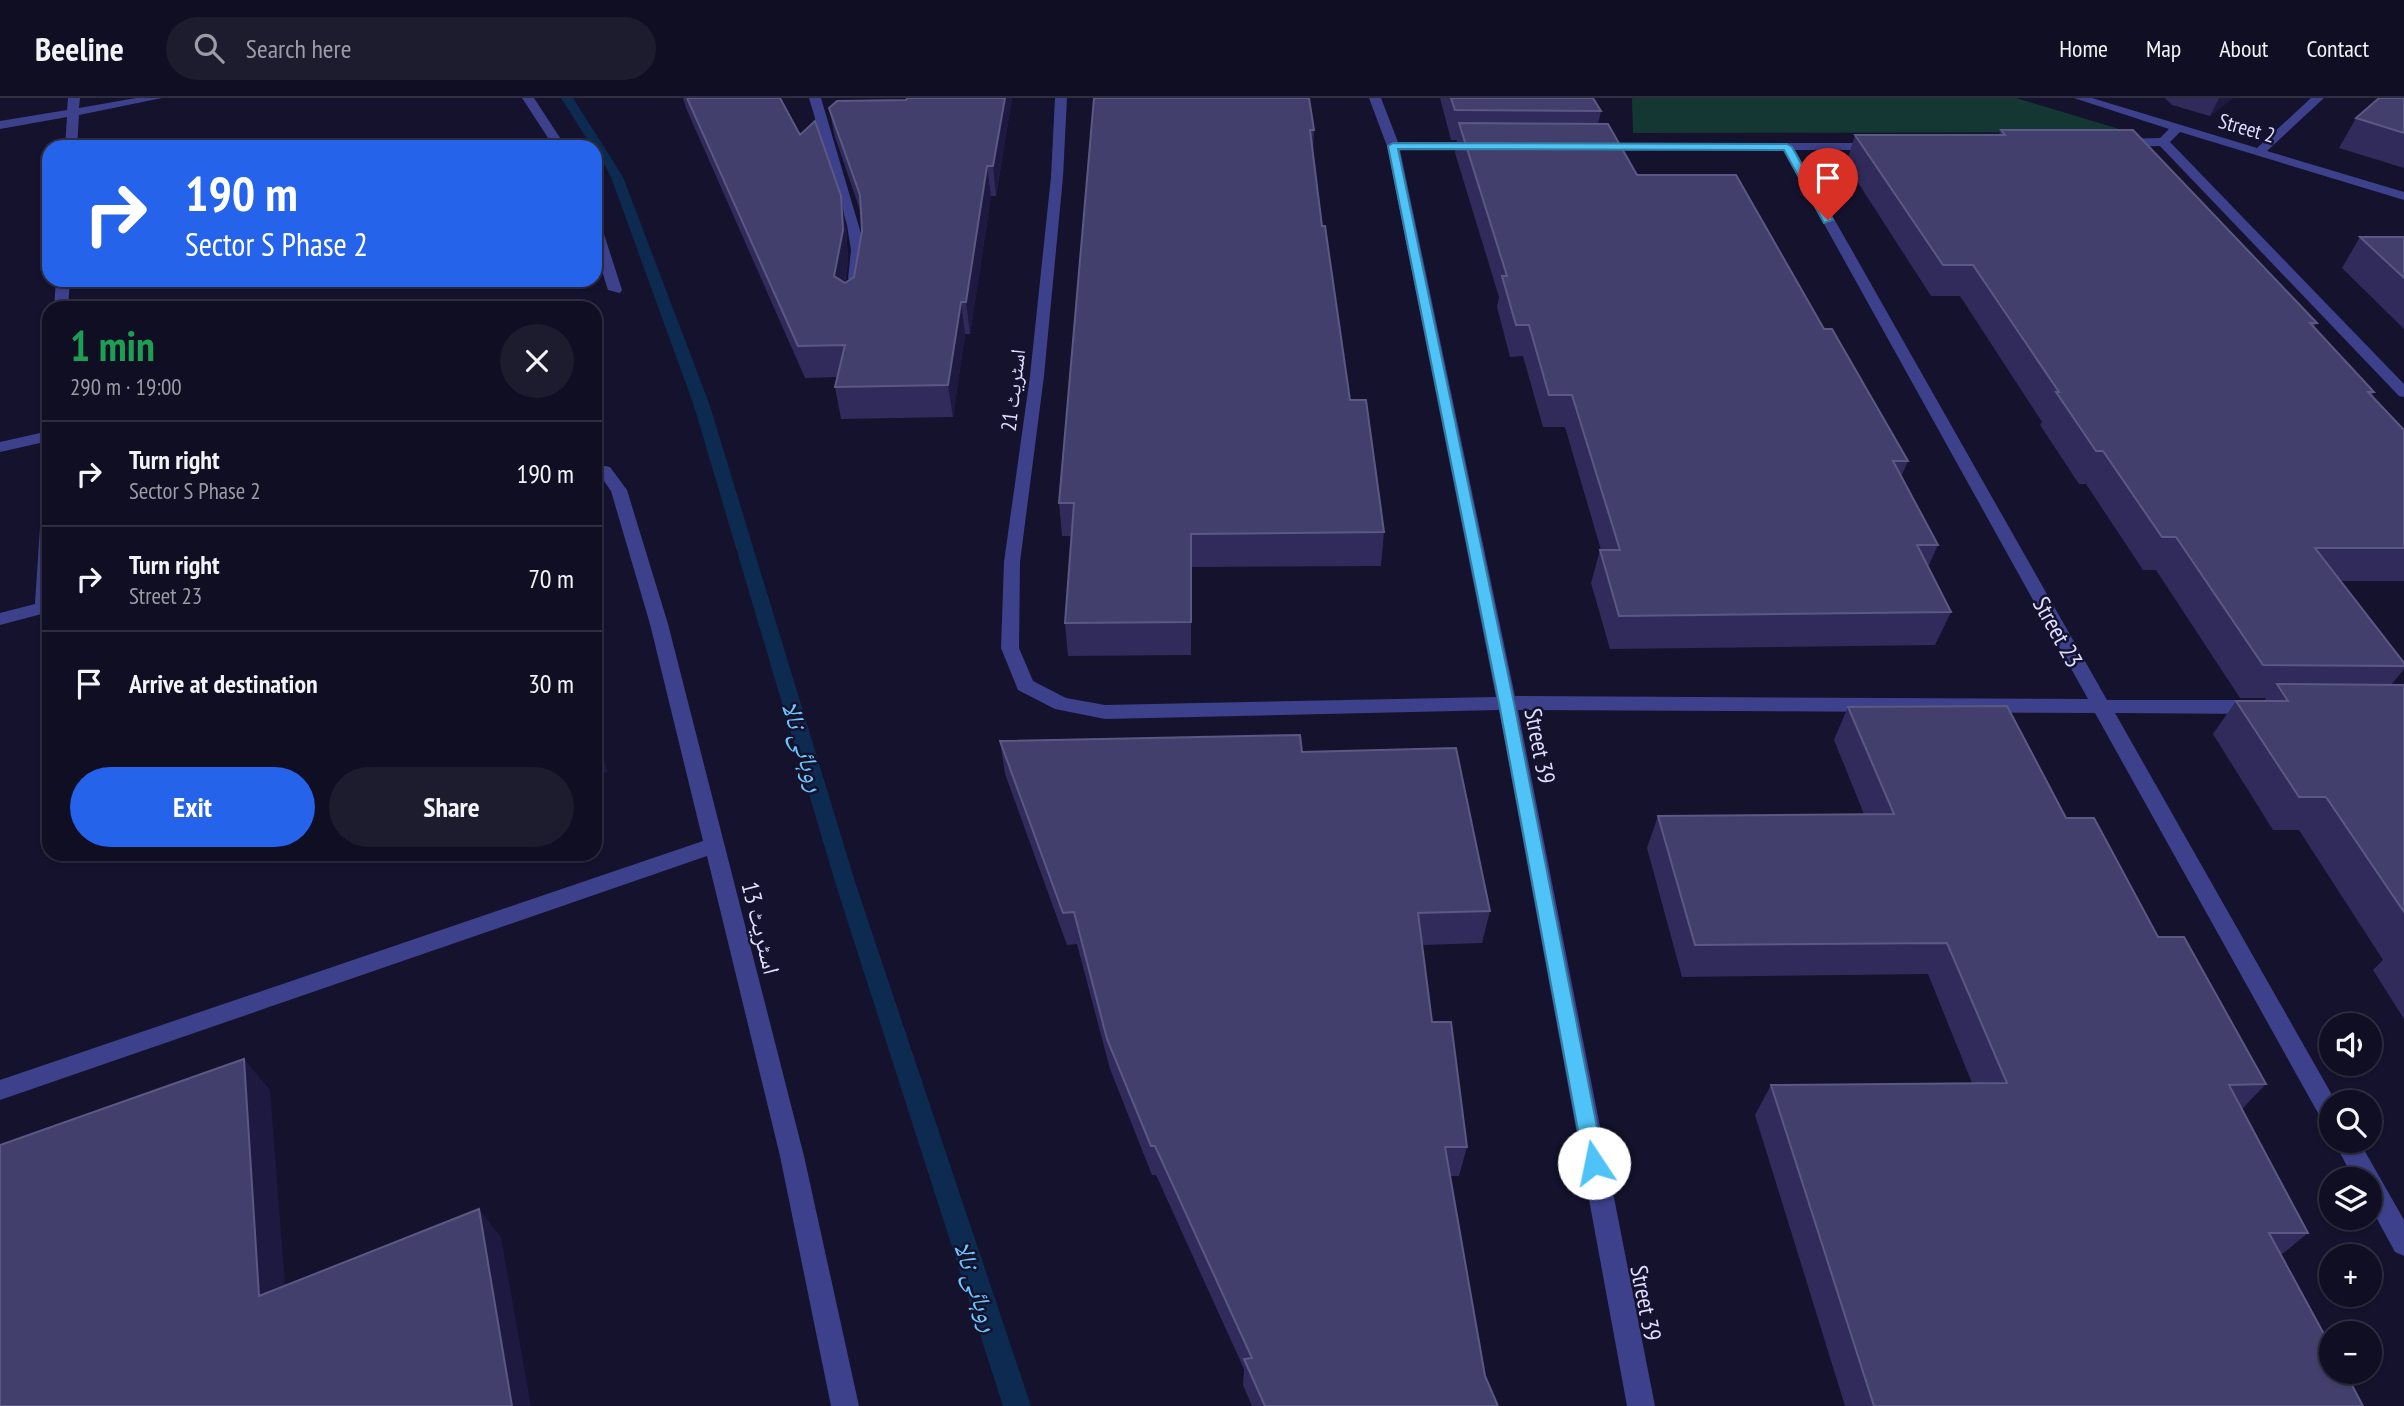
<!DOCTYPE html>
<meta charset="utf-8">
<style>
:root{--surface:#0f0e22;--page:#1d1c2f;--text:#f1f3f6;--muted:#9b9ca5;--line:#2f2e40;--accent:#2563eb}
body{margin:0;font-family:"PT Sans Narrow","Noto Naskh Arabic",sans-serif;background:var(--page);color:var(--text);height:100vh;display:flex;flex-direction:column;font-size:26px;white-space:nowrap}
*{box-sizing:border-box;margin:0}
p{font-size:23px;color:var(--muted)}
.icon{flex:none;width:38px;height:38px;fill:none;stroke:currentColor;stroke-width:2;stroke-linecap:round;stroke-linejoin:round}
.map{position:relative;flex:1;overflow:hidden}
.side{position:absolute;left:42px;top:203px;width:560px;height:560px;display:flex;flex-direction:column;background:var(--surface);border-radius:21px;box-shadow:0 2px 5px #0004,0 0 0 2px var(--line)}
.side>*{flex:none}
.top-card{position:absolute;left:42px;top:42px;width:560px;height:147px;border-radius:21px;box-shadow:0 2px 5px #0004,0 0 0 2px var(--line);background:#2563eb;color:#fff;overflow:hidden}
.controls{position:absolute;left:2319px;top:915px;display:grid;gap:14px}
.controls a{display:grid;place-items:center;width:63px;height:63px;border-radius:50%;background:var(--surface);box-shadow:0 2px 5px #0004,0 0 0 2px var(--line);font-size:35px}
.pin{position:absolute;display:grid;place-items:center;width:60px;height:60px;color:#fff;margin:-72px -30px;border-radius:50% 50% 50% 0;rotate:-45deg;box-shadow:0 0 7px #0007}
.pin .icon{rotate:45deg}
.me{position:absolute;width:77px;margin:-38px;rotate:349deg;stroke-linejoin:round;filter:drop-shadow(0 0 5px #0008)}
.turn{display:flex;align-items:center;gap:24px;height:147px;padding:0 28px;font-size:32px}
.turn .icon{width:91px;height:91px;stroke-width:2.5}
.turn b{display:block;font-size:49px;line-height:60px}
.round{display:grid;place-items:center;flex:none;width:74px;height:74px;border-radius:37px;background:var(--page)}
.summary{display:flex;align-items:center;justify-content:space-between;height:119px;padding:0 28px}
h1{font-size:42px;font-weight:700;line-height:52px;color:#1e9e55}
.cta{display:flex;gap:14px;margin-top:auto;padding:14px 28px}
.cta a{flex:1;height:80px;border-radius:42px;background:var(--accent);color:#fff;font-size:28px;font-weight:700;line-height:80px;text-align:center}
.cta a+a{background:var(--page);color:var(--text)}
ul{padding:0;list-style:none}
li{display:flex;align-items:center;gap:21px;height:105px;padding:0 28px;border-top:2px solid var(--line)}
li div{flex:1}
li b{display:block;font-size:26px}
li em{font-style:normal}
header{display:flex;align-items:center;gap:42px;box-sizing:border-box;height:98px;padding:0 35px;background:var(--surface);border-bottom:2px solid var(--line)}
header strong{font-size:33px}
nav{display:flex;gap:38px;margin-inline-start:auto;font-size:24px}
.search{width:490px;height:63px;background:var(--page);display:flex;align-items:center;gap:18px;box-sizing:border-box;padding:0 24px;border-radius:38px;color:var(--muted);font-size:26px}
.map>svg:first-child{display:block}
.green{fill:#153733}
.lines{fill:none;stroke-linecap:round;stroke-linejoin:round}
.stream{fill:#0d2b51;fill-rule:evenodd}
.minor{fill:#3d418c;fill-rule:evenodd}
.wall{fill:#302b5a}
.shaded-wall{fill:#1d1941}
.building{fill:#433f6c;stroke:#5b5883;stroke-width:2}
.route{fill:#4fc3f7;stroke:#337fa1;stroke-width:2}
.labels{text-anchor:middle;dominant-baseline:central;stroke-width:5;stroke-linejoin:round;paint-order:stroke}
.far-street-label{font-size:21px;fill:#dfdeff;stroke:#14122d}
.street-label{font-size:24px;fill:#dfdeff;stroke:#14122d}
.water-label{font-size:26px;font-style:italic;fill:#6cc7ff;stroke:#14122d}
</style>
<header>
<strong>Beeline</strong>
<div class="search"><svg class="icon" aria-label="search" viewBox="0 0 24 24"><circle cx="10" cy="10" r="6"/><path d="M15 15l6 6"/></svg>Search here</div>
<nav><a>Home</a><a>Map</a><a>About</a><a>Contact</a></nav>
</header>
<div class="map">
<svg width="2404" height="1308" viewBox="0 0 2404 1308">
<rect width="100%" height="100%" fill="#14122d"/>
<!-- green -->
<path class="green" d="M1632,0H2016L2129,34L1633,35Z"/>
<g class="lines">
<!-- stream -->
<path class="stream" d="M561,0H573L623,79L710,308L856,787L1031,1308H1003L836,787L694,308L611,79L595,49H592Z"/>
<!-- minor -->
<path class="minor" d="M68,0H80L79,10L136,0H162L79,17L77,49H65L67,19L0,31V23L67,12Z
M522,0H534L566,49H554Z
M809,0H821L862,139L864,166L860,184L848,181L851,152L847,127Z
M1055,0H1067L1063,79L1044,278L1020,464L1019,550L1033,583L1066,600L1105,607L1496,599L1387,48L1369,0H1381L1398,44H1482L1488,48L1482,52H1400L1515,598L2088,601L1783,52L1596,53L1590,49L1596,45H1881V51L1877,52H1795L2107,602H2256L2265,609L2256,616L2115,615L2336,1004H2331V1028L2323,1024L2095,615L1518,612L1655,1308H1627L1499,612L1105,621L1055,611L1018,592L1016,587L1001,550L1004,464L1030,278L1051,79Z
M2074,0H2092L2257,50L2311,0H2324L2267,53L2404,94V102L2180,34L2170,44L2404,286V299L2399,298L2160,48L2121,49L2115,45L2121,41L2160,40L2169,31Z
M595,126L602,130L622,192L620,195L608,192L595,151Z
M56,182H70L68,210H54Z
M49,333V343L0,354V344Z
M595,366L610,369L627,392L668,526L804,1058L859,1308H831L780,1058L707,758L0,1002V982L703,743L650,526L611,393L599,376H595Z
M49,409V514L0,527V515L35,506L41,414Z
M2334,1043H2359L2404,1122V1158L2395,1154L2370,1108V1082H2354Z"/>
</g>
<!-- wall -->
<path class="wall" d="M683,0H780L846,129L848,163L845,185L854,179L862,133L861,115L835,39L829,10L1012,0L996,98H991L970,236H965L953,319L841,321L835,289L837,279L805,280L686,10Z
M1094,0L1314,32L1313,55L1322,128L1350,302L1384,434L1381,468L1191,469V557L1068,558L1065,525L1071,438H1062L1059,405Z
M1440,0H1593L1601,13L1598,26L1637,77L1824,231L1908,363L1901,379L1938,447L1928,469L1951,514L1935,547L1610,551L1591,485L1600,452H1601L1565,329H1543L1523,258L1510,259L1497,209L1499,199L1455,55L1457,42H1451Z
M2165,0H2233L2210,18L2172,7Z
M2404,0V70L2339,50L2356,20Z
M2001,32L2317,225L2314,229L2374,294L2372,298L2404,332V483H2340L2404,565V571L2391,587H2404V921L2373,872L2383,862L2299,732H2273L2213,636L2236,603H2264L2266,600H2240L2156,472H2143L2086,386H2079L2040,327L2042,324L1960,198H1931L1846,66L1855,37H1999Z
M2360,139H2404V231L2342,170Z
M1848,609L2066,720L2158,839L2266,986L2242,1011L2308,1135L2281,1157L2363,1308H1845L1755,1017L1771,987L1972,985L1928,876L1682,879L1647,750L1658,718L1864,716L1834,642Z
M1000,643L1302,654L1490,813L1482,845L1422,847L1432,924L1467,1049L1459,1078H1450L1485,1278L1498,1308H1252L1243,1287L1244,1271L1156,1077H1152L1110,971L1077,846L1067,847L1005,676Z"/>
<!-- shaded-wall -->
<path class="shaded-wall" d="M1005,0H1012L996,98L993,68Z
M2219,0H2233L2210,18Z
M987,68L991,98L970,236L966,204Z
M841,98L846,129L848,163L840,210L834,178Z
M961,204L965,236L953,319L948,287Z
M595,631L608,674L595,678Z
M244,961L270,992L288,1225L259,1198Z
M479,1111L501,1139L531,1308H512Z"/>
<!-- building -->
<path class="building" d="M687,0H780L800,37L815,23L841,98L843,132L834,178L845,185L854,179L862,133L860,97L829,10L837,3L906,2L907,0H1005L993,68H987L966,204H961L948,287L835,289L845,247L798,248Z
M1094,0H1309L1314,32H1310L1322,128H1325L1350,302H1366L1384,434L1191,436V524L1065,525L1074,405H1059Z
M1451,0H1593L1601,13L1455,12Z
M2379,0H2404V35L2356,20Z
M1459,25L1608,26L1637,77H1736L1824,231H1832L1908,363H1893L1938,447H1917L1951,514L1619,518L1600,452H1620L1572,297H1549L1529,227H1516L1502,178H1507Z
M2001,32H2133L2317,225H2310L2374,294H2368L2404,332V450H2315L2404,565V568L2263,567L2176,439H2162L2103,353H2096L2056,294H2059L1973,167H1943L1855,37H2005Z
M2360,139H2404V180Z
M2277,586L2404,587V814L2326,699H2299L2236,603H2288Z
M2007,608L2066,720H2094L2158,839H2184L2266,986L2229,987L2308,1135H2269L2331,1249V1274H2345L2363,1308H1874L1771,987L2007,985L1947,845L1695,847L1658,718L1894,716L1848,609Z
M1300,637L1302,654L1456,650L1490,813L1418,815L1432,924H1451L1467,1049H1445L1485,1278L1498,1308H1265L1244,1261L1252,1260L1155,1048H1151L1107,941L1074,814L1063,815L1000,643Z
M244,961L259,1198L479,1111L512,1308H0V1047Z"/>
<!-- route -->
<path class="route" d="M1393,45L1787,46L1792,49L1833,122L1824,125L1784,52L1398,51L1514,605L1604,1065L1601,1071L1594,1074L1587,1071L1584,1065L1499,605L1388,48Z"/>
<g class="labels">
<!-- far-street labels -->
<g class="far-street-label">
<text transform="translate(2247 30) rotate(16)">Street 2</text>
<text transform="translate(1013 292) rotate(-83)">اسٹریٹ 21</text>
</g>
<!-- street labels -->
<g class="street-label">
<text transform="translate(2058 534) rotate(61)">Street 23</text>
<text transform="translate(1540 648) rotate(79)">Street 39</text>
<text transform="translate(761 830) rotate(76)">اسٹریٹ 13</text>
<text transform="translate(1646 1205) rotate(79)">Street 39</text>
</g>
<!-- water labels -->
<g class="water-label">
<text transform="translate(804 648) rotate(73)">روہائی نالا</text>
<text transform="translate(977 1188) rotate(72)">روہائی نالا</text>
</g>
</g>
</svg>
<div class="controls">
<a><svg class="icon" aria-label="sound" viewBox="0 0 24 24"><path d="M4 9h4l5-4v14l-5-4H4zM17 9q2 3 0 6"/></svg></a>
<a><svg class="icon" aria-label="search" viewBox="0 0 24 24"><circle cx="10" cy="10" r="6"/><path d="M15 15l6 6"/></svg></a>
<a><svg class="icon" aria-label="layers" viewBox="0 0 24 24"><path d="M12 4l9 5-9 5-9-5zM3 14l9 5 9-5"/></svg></a>
<a>+</a>
<a>−</a>
</div>
<div class="pin" style="left:1828px;top:122px;background:#d93025"><svg class="icon" aria-label="arrive" viewBox="0 0 24 24"><path d="M6 21V4h12l-3 4 3 4H6"/></svg></div>
<svg class="me" style="left:1594px;top:1065px" viewBox="-20 -20 40 40"><circle r="19" fill="#fff"/><path d="M0-13L10 11 0 6-10 11z" fill="#4fc3f7"/></svg>
<div class="top-card">
<div class="turn"><svg class="icon" aria-label="right" viewBox="0 0 24 24"><path d="M7 20v-9h11M14 6l5 5-5 5"/></svg><div><b>190 m</b>Sector S Phase 2</div></div>
</div>
<section class="side">
<div class="summary"><div><h1>1 min</h1><p>290 m · 19:00</p></div><a class="round"><svg class="icon" aria-label="close" viewBox="0 0 24 24"><path d="M6 6l12 12M18 6L6 18"/></svg></a></div>
<ul>
<li><svg class="icon" aria-label="right" viewBox="0 0 24 24"><path d="M7 20v-9h11M14 6l5 5-5 5"/></svg><div><b>Turn right</b><p>Sector S Phase 2</p></div><em>190 m</em></li>
<li><svg class="icon" aria-label="right" viewBox="0 0 24 24"><path d="M7 20v-9h11M14 6l5 5-5 5"/></svg><div><b>Turn right</b><p>Street 23</p></div><em>70 m</em></li>
<li><svg class="icon" aria-label="arrive" viewBox="0 0 24 24"><path d="M6 21V4h12l-3 4 3 4H6"/></svg><div><b>Arrive at destination</b></div><em>30 m</em></li>
</ul>
<div class="cta"><a>Exit</a><a>Share</a></div>
</section>
</div>
